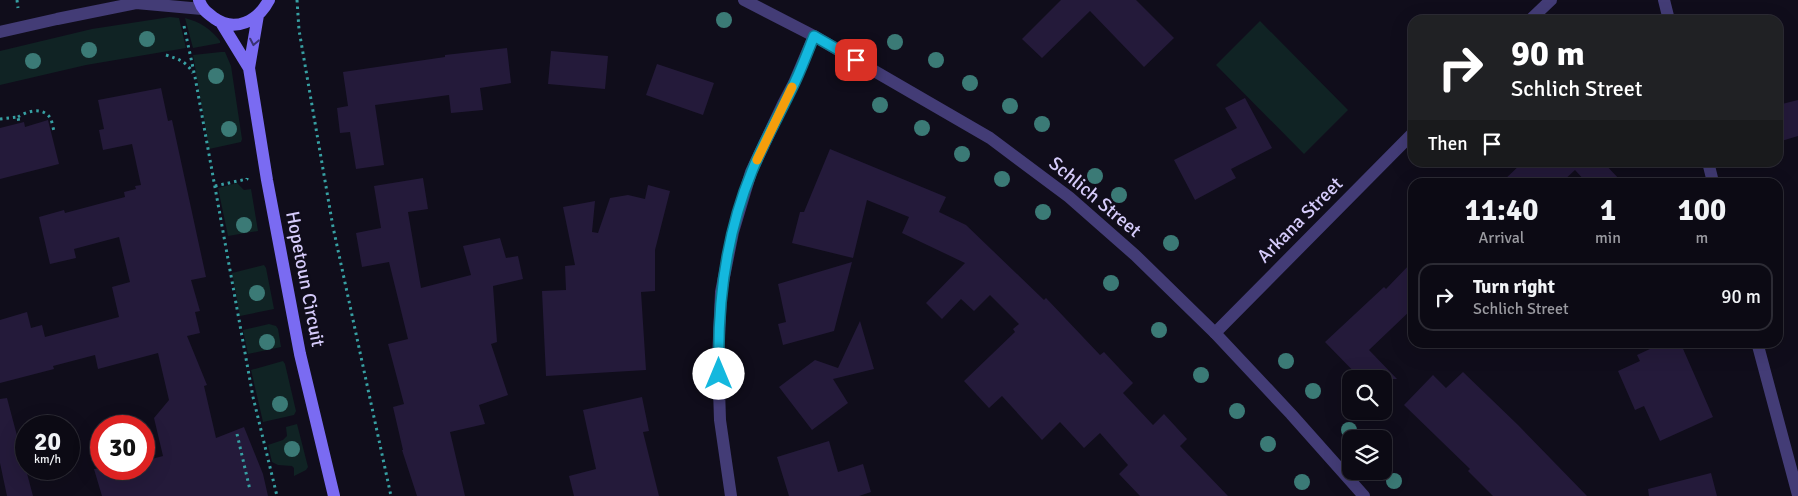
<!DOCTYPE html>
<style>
:root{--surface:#0c0a14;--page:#1a1822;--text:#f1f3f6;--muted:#9a9aa0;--line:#2c2b34}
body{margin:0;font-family:Signika,sans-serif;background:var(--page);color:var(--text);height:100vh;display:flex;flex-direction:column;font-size:19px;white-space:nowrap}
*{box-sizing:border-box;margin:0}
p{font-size:16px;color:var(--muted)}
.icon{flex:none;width:28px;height:28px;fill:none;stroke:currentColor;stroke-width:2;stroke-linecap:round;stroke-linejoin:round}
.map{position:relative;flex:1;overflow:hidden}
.details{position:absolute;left:1408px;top:178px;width:375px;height:170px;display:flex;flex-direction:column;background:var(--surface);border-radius:15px;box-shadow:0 5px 20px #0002,0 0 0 1px var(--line)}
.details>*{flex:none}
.hud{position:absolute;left:1408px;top:15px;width:375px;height:152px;border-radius:15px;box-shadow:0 5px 20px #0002,0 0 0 1px var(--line);background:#202124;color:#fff;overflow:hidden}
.controls{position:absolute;left:1342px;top:370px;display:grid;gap:10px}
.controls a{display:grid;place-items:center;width:50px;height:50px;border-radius:10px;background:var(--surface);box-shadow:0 5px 20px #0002,0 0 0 1px var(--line);font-size:25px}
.speed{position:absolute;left:15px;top:415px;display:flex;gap:10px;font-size:25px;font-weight:700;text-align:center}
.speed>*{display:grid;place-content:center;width:65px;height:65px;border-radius:50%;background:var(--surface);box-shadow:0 5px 20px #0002,0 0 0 1px var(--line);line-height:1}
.speed small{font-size:12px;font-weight:400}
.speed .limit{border:8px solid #d22;background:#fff;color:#111}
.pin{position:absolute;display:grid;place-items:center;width:42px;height:42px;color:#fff;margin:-21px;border-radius:10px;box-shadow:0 2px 8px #0006}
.me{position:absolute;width:55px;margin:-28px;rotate:0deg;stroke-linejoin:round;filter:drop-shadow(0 0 4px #0008)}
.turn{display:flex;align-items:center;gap:18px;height:105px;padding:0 20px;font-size:22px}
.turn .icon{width:65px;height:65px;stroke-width:2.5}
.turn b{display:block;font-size:35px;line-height:42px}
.then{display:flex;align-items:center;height:48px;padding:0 20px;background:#0003;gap:10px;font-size:19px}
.eta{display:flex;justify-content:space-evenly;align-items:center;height:85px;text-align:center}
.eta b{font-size:30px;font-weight:800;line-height:35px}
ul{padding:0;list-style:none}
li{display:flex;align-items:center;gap:15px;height:68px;margin:0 10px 8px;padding:0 10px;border:2px solid var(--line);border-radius:15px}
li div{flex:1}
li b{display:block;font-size:19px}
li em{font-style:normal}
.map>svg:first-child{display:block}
.green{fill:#102324}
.building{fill:#241a3a}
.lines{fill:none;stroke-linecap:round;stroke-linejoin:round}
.path{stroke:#37a0a3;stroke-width:3;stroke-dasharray:2.5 4;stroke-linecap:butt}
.minor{stroke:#433c76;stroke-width:12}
.tertiary{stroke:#433c76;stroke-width:12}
.secondary{stroke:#7a6bf2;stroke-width:12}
.tree{fill:#3b7a76}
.oneway{stroke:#3a3371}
.route-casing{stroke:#0d7890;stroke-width:12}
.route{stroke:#14b8de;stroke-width:9}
.slow{stroke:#f59e0b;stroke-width:9}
.labels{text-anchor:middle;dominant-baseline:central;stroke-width:4.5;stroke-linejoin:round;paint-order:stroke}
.street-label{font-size:19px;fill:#d5cbfa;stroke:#100d1b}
</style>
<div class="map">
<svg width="1798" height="496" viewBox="0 0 1798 496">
<rect width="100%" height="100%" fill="#100d1b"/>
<!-- green -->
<path class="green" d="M170,17L179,18L186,48L86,65L0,85V51L92,29Z
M185,18C200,22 211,29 220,41V43L193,48Z
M1260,21L1348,110L1304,154L1216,65Z
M221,52H225L231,66L242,139L241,142L209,149L193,55Z
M237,183L244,190L251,189L258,231L228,236L218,188Z
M264,265L266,268L274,309L240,316L232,273Z
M269,324L276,326L278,329L281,347L248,354L243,330Z
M283,361L285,364L296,411L294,415L263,422L251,370Z
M297,424L308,467L306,470L294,476V468L292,466L278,465L272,462L268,445L283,440L287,436L286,427Z"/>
<!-- building -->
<path class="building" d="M1061,0H1136L1174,38L1144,67L1090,11L1042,58L1022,39Z
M507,48L511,83L480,88L483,110L451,113L449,95L375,105L384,165L356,169L350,132L340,133L337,108L348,106L343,72L445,57V55Z
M551,51L608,56L605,89L548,84Z
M657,64L714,83L703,115L646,95Z
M161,88L168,121L172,120L206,277L191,280L200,311L195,312L200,333L187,336L207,385L204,386L216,438L244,427L263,474L268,496H102L94,469H144V461L163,456L154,418L169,400L158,353L98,369L95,355L53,366L54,369L0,383V320L27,312L31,328L42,325L45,337L119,317L112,287L130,282L119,237L74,249L76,258L50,264L39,217L64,210L65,213L125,197L124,192L136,189L135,186L141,185L132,144L103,150L99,130L104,129L98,100Z
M1245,98L1272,148L1231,169L1236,178L1195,200L1174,160L1237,128L1225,108Z
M1798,100V136L1778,142V105Z
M48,120L59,164L0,179V128L24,122L25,127Z
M830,149L946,197L939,212L966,225L1044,300L1046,298L1100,355L1104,352L1133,383L1123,393L1153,425L1164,414L1187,439L1180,446L1228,496H1140L1119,474L1128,465L1100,433L1084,448L1060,422L1042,440L1002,396L989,408L964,381L1015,332L1013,329L1019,324L990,295L974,311L961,299L942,319L926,303L965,263L902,233L909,217L867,200L853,258L792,243L800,212H804Z
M1523,162H1603L1622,182H1586L1575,170L1562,182H1502Z
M423,178L428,209L408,212L421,288L471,275L463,246L500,238L506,258L518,256L523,279L493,286L497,342L491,344L508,395L479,405L485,424L450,432L465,496H417L402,450H403L393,407L404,404L388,344L408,339L389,262L362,267L356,233L381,228L374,186Z
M648,185L670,191L655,250V291L641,292L646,370L546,376L542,291L566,290L565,266L575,265L563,207L595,201L592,232L598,233L610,198L628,195L645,199Z
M852,262L834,331L783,345L778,324L786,322L778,284Z
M1412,262V309L1369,350L1397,379H1361L1325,342L1384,287L1386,289Z
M860,321L874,369L833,379L848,403L812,430L779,387L815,360L838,368Z
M1665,342H1680L1713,417L1660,441L1644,406L1635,410L1618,371L1640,361L1637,355Z
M1463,372L1518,425L1587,496H1493L1468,471L1470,469L1404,405L1433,375L1446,388Z
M642,397L649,431L643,432L659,496H574L569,476L596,469L583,410Z
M7,398L33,496H7L0,463V399Z
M829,441L838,472L863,464L871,492L859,496H789L777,457Z
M1711,473L1717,496H1649L1648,489Z"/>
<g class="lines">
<!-- path -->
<path class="path" d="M17,0L18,8
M297,0L299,30L333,227L391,496
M184,26L195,77L253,397L277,496
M166,55C178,59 186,61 193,73
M18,117C27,111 43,106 51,119C52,122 53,128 54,131
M0,119L18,117L19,123
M215,186L247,179V178
M237,434L250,490"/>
<!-- minor -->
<path class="minor" d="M1664,0L1669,20
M1530,20L1551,0
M1708,162L1713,182
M1215,333L1412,134
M1757,342L1798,495
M731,496L720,420L718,358L721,292L733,232L751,172L783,104L794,83L814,36"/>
<!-- tertiary -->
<path class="tertiary" d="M744,0L814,36L990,138L1069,197L1135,255L1215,333L1291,414L1364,496
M136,3L202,9
M0,32L57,19L136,3L143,0"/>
<!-- secondary -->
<path class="secondary" d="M199,0C202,9 206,12 214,18C235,33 258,21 269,0
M222,24L249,68L267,180L300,354L334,496
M249,68L258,15"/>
</g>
<!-- trees -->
<g class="tree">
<circle cx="724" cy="20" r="8"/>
<circle cx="147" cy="39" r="8"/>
<circle cx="895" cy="42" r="8"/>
<circle cx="89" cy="50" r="8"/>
<circle cx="936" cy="60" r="8"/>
<circle cx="33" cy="61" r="8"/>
<circle cx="216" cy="76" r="8"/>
<circle cx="970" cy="83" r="8"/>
<circle cx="880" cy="105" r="8"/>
<circle cx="1010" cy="106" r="8"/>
<circle cx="1042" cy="124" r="8"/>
<circle cx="922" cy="128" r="8"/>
<circle cx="229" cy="129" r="8"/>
<circle cx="962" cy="154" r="8"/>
<circle cx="1095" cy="176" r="8"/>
<circle cx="1002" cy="179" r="8"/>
<circle cx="1119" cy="195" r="8"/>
<circle cx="1043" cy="212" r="8"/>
<circle cx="244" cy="225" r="8"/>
<circle cx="1171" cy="243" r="8"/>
<circle cx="1111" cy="283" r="8"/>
<circle cx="257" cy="293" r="8"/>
<circle cx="1159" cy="330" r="8"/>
<circle cx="267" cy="342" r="8"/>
<circle cx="1286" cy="361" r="8"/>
<circle cx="1201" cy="375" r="8"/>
<circle cx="1313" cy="391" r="8"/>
<circle cx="280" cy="404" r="8"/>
<circle cx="1237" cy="411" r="8"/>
<circle cx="1349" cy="430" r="8"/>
<circle cx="1268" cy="444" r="8"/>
<circle cx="292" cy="449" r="8"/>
<circle cx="1394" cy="481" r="8"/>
<circle cx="1302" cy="482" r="8"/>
</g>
<!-- one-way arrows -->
<defs><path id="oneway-chevron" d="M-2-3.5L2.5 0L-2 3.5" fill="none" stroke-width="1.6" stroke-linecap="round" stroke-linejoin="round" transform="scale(1.25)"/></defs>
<use class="oneway" href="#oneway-chevron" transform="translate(254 42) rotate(101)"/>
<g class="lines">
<defs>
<path id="route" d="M719,374C717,306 726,234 752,171C764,141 781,112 795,82C802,67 808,51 814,36L856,60"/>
</defs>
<!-- route casing -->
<use href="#route" class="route-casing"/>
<!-- route -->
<use href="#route" class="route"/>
<!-- slow -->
<path class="slow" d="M757,160L792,87"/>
</g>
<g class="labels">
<!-- street labels -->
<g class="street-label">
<text transform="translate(1095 197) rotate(40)">Schlich Street</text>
<text transform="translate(1300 220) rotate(-45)">Arkana Street</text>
<text transform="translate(305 279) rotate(79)">Hopetoun Circuit</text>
</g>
</g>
</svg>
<div class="controls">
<a><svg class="icon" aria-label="search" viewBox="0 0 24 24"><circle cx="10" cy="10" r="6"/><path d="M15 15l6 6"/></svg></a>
<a><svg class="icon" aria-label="layers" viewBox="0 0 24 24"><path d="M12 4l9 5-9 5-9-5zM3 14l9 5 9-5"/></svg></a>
</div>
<div class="speed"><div>20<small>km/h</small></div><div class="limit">30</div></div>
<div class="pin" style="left:856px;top:60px;background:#d93025"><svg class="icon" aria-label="arrive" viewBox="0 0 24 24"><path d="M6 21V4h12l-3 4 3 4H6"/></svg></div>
<svg class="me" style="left:719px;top:374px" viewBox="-20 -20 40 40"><circle r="19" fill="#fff"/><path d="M0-13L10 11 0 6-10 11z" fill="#14b8de"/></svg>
<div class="hud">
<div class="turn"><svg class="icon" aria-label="right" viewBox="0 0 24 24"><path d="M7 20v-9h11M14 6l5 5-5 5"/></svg><div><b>90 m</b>Schlich Street</div></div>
<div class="then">Then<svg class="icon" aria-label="arrive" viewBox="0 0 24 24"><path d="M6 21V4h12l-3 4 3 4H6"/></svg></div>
</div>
<section class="details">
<div class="eta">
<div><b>11:40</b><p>Arrival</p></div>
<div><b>1</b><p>min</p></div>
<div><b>100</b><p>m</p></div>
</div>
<ul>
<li><svg class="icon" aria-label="right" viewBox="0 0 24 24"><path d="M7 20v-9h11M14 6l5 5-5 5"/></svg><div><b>Turn right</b><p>Schlich Street</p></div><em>90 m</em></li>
</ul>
</section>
</div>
